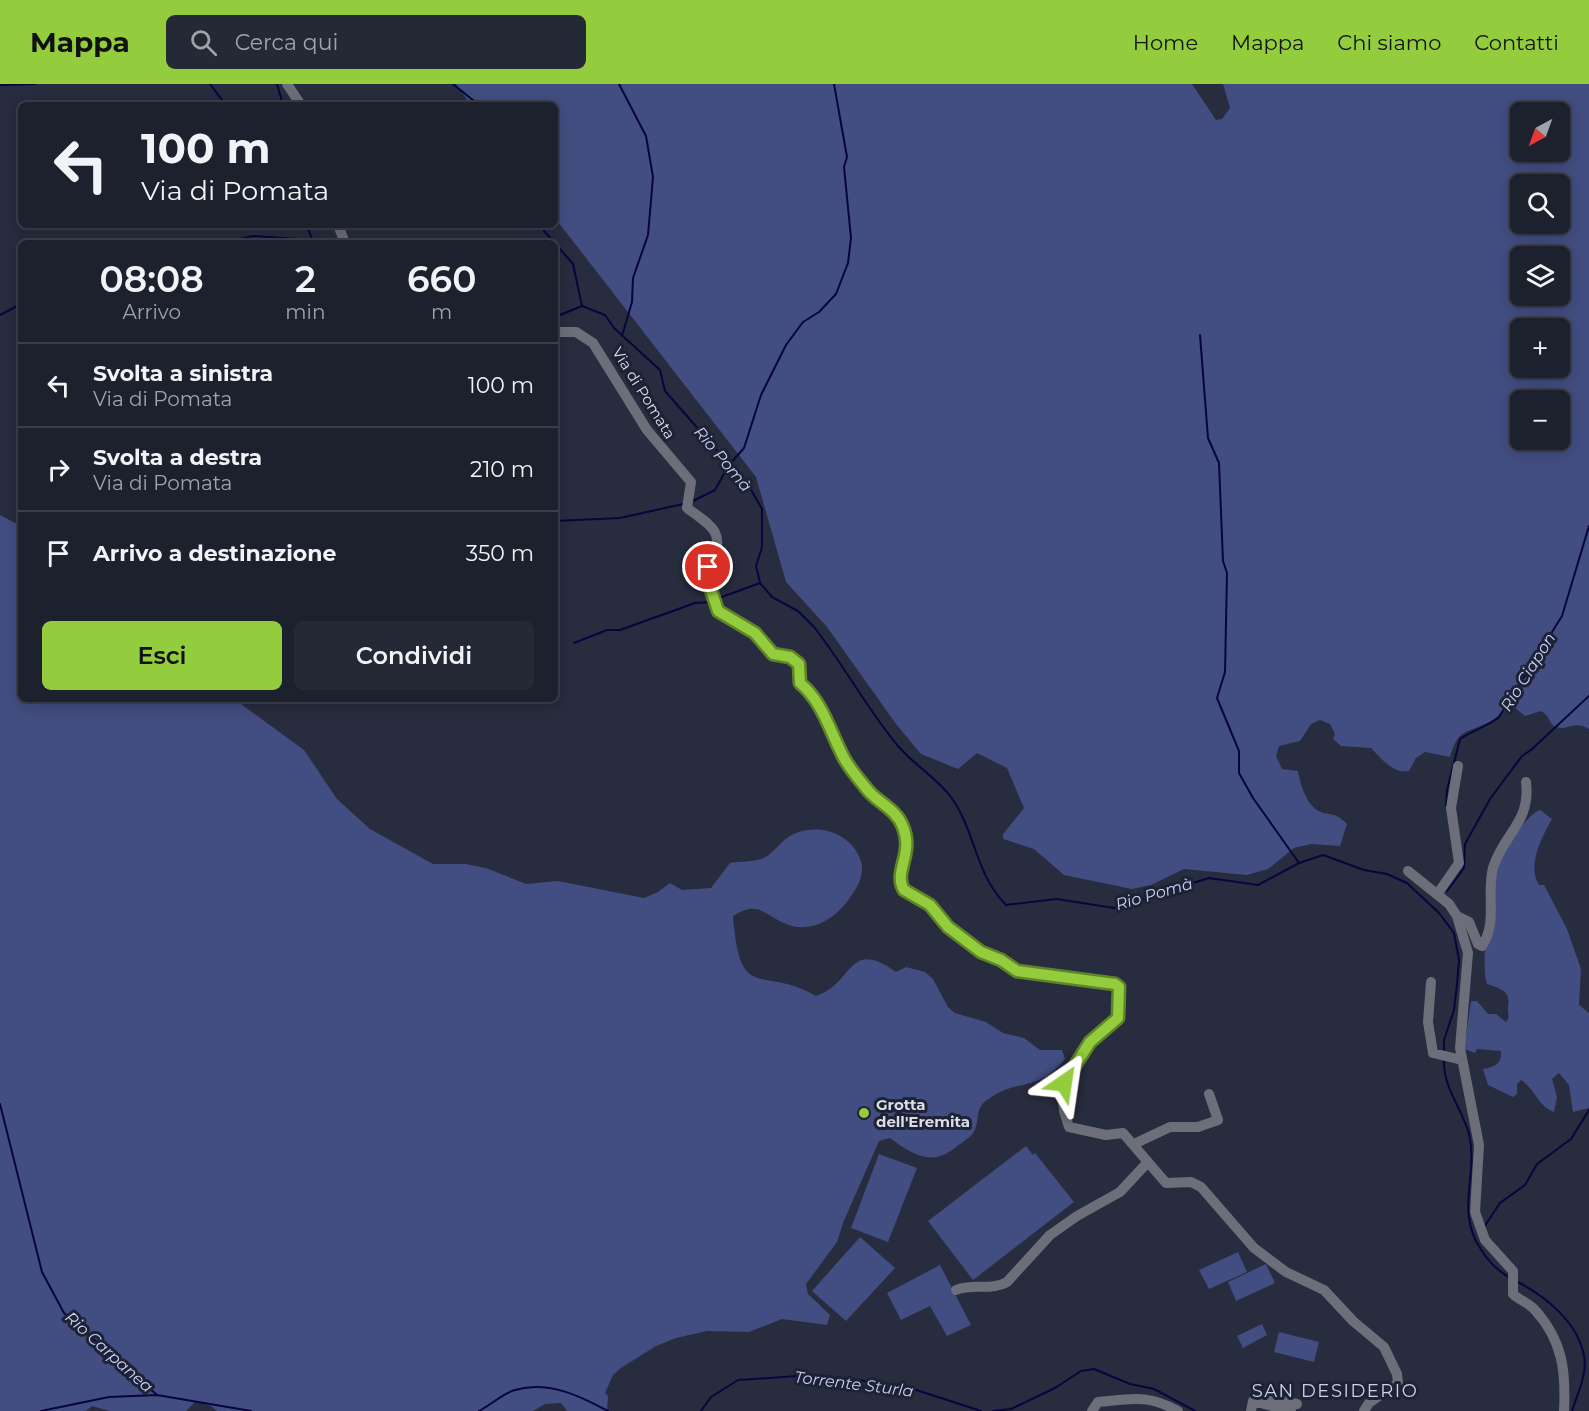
<!DOCTYPE html>
<html lang="it">
<meta charset="utf-8">
<style>
:root{--surface:#1d212e;--page:#252936;--text:#f1f3f6;--muted:#a0a3aa;--line:#3b3e4a;--accent:#93cd3e}
body{margin:0;font-family:Montserrat,sans-serif;background:var(--page);color:var(--text);height:100vh;display:flex;flex-direction:column;font-size:22px;white-space:nowrap}
*{box-sizing:border-box;margin:0}
p{font-size:20px;color:var(--muted)}
.icon{flex:none;width:33px;height:33px;fill:none;stroke:currentColor;stroke-width:2;stroke-linecap:round;stroke-linejoin:round}
.map{position:relative;flex:1;overflow:hidden}
.sheet{position:absolute;left:18px;top:156px;width:540px;height:462px;display:flex;flex-direction:column;background:var(--surface);border-radius:9px;box-shadow:0 3px 15px #0003,0 0 0 2px var(--line)}
.sheet>*{flex:none}
.banner{position:absolute;left:18px;top:18px;width:540px;height:126px;border-radius:9px;box-shadow:0 3px 15px #0003,0 0 0 2px var(--line);background:#1d212e;color:var(--text);overflow:hidden}
.needle{width:39px;rotate:221deg}
.controls{position:absolute;left:1510px;top:18px;display:grid;gap:12px}
.controls a{display:grid;place-items:center;width:60px;height:60px;border-radius:9px;background:var(--surface);box-shadow:0 3px 15px #0003,0 0 0 2px var(--line);font-size:30px}
.pin{position:absolute;display:grid;place-items:center;width:51px;height:51px;color:#fff;margin:-26px;border:3px solid #fff;border-radius:50%;box-shadow:0 2px 6px #0007}
.me{position:absolute;width:66px;margin:-33px;rotate:32deg;stroke-linejoin:round;filter:drop-shadow(0 0 4px #0008)}
.turn{display:flex;align-items:center;gap:21px;height:126px;padding:0 24px;font-size:27px}
.turn .icon{width:78px;height:78px;stroke-width:2.5}
.turn b{display:block;font-size:42px;line-height:51px}
.eta{display:flex;justify-content:space-evenly;align-items:center;height:102px;text-align:center}
.eta b{font-size:36px;font-weight:600;line-height:42px}
.action{display:flex;gap:12px;margin-top:auto;padding:12px 24px}
.action a{flex:1;height:69px;border-radius:9px;background:var(--accent);color:#111;font-size:24px;font-weight:600;line-height:69px;text-align:center}
.action a+a{background:var(--page);color:var(--text)}
ul{padding:0;list-style:none}
li{display:flex;align-items:center;gap:18px;height:84px;padding:0 24px;border-top:2px solid var(--line)}
li div{flex:1}
li b{display:block;font-size:22px}
li em{font-style:normal}
header{display:flex;align-items:center;gap:36px;box-sizing:border-box;height:84px;padding:0 30px;background:var(--accent);color:#111}
header strong{font-size:28px}
nav{display:flex;gap:33px;margin-inline-start:auto;font-size:21px}
.search{width:420px;height:54px;background:var(--page);display:flex;align-items:center;gap:15px;box-sizing:border-box;padding:0 21px;border-radius:9px;color:var(--muted);font-size:22px}
.map>svg:first-child{display:block}
.green{fill:#424d81;fill-rule:evenodd}
.lines{fill:none;stroke-linecap:round;stroke-linejoin:round}
.stream{stroke:#08053e;stroke-width:2}
.minor{stroke:#6c6f79;stroke-width:10}
.route-casing{stroke:#608528;stroke-width:15}
.route{stroke:#93cd3e;stroke-width:10}
.poi-dot{fill:#93cd3e;stroke:#1d2234;stroke-width:2}
.labels{text-anchor:middle;dominant-baseline:central;stroke-width:6;stroke-linejoin:round;paint-order:stroke}
.street-label{font-size:15px;fill:#dadeea;stroke:#1d2234}
.poi-label{font-size:15px;font-weight:bold;fill:#dadeea;stroke:#1d2234;text-anchor:start}
.water-label{font-size:16px;font-style:italic;fill:#c8d2f8;stroke:#1d2234}
.quarter-label{font-size:18px;letter-spacing:1.5px;fill:#cad1ea;stroke:#1d2234}
</style>
<header>
<strong>Mappa</strong>
<div class="search"><svg class="icon" aria-label="search" viewBox="0 0 24 24"><circle cx="10" cy="10" r="6"/><path d="M15 15l6 6"/></svg>Cerca qui</div>
<nav><a>Home</a><a>Mappa</a><a>Chi siamo</a><a>Contatti</a></nav>
</header>
<div class="map">
<svg width="1589" height="1327" viewBox="0 0 1589 1327">
<rect width="100%" height="100%" fill="#272c3e"/>
<!-- green -->
<path class="green" d="M456,0H1192L1216,36L1222,35L1230,24L1223,0H1589V645C1574,636 1568,647 1556,643C1549,641 1551,632 1541,627L1525,632L1513,622C1502,627 1496,636 1485,640C1463,650 1458,646 1450,673L1425,668L1416,674L1409,687C1393,690 1381,674 1371,664L1341,662L1333,655L1335,650L1330,640L1320,636L1311,640L1300,657L1279,662L1276,672L1282,685L1298,687C1300,699 1306,719 1317,726C1328,733 1334,726 1347,740L1340,762L1311,760L1294,764L1268,785L1247,791L1184,785L1151,801L1132,805L1064,791L1034,765L1003,755V750L1024,724L1007,684L977,669L958,685L921,670L896,640L827,543L786,498L756,393L555,134V21H471ZM1560,28V68H1521V28ZM1560,100V140H1521V100ZM1560,172V212H1521V172ZM1560,244V284H1521V244ZM1560,316V356H1521V316Z
M0,431L21,442V615H234L304,666L337,715L370,745L433,780H465L486,784L526,800L558,797L644,814L658,808L670,799L682,806L711,804L730,779C740,777 752,778 761,775C771,771 775,765 782,758C798,743 824,742 842,753C853,760 860,770 862,782C863,795 856,805 849,815C835,835 811,850 786,840C763,830 758,816 733,832C740,921 760,880 816,912C854,900 847,853 896,888L906,883L925,888L933,895L948,923L955,929L986,938L1003,949L1024,954L1040,966H1062L1065,975C1037,1009 1019,994 990,1014C972,1025 982,1035 973,1049C969,1055 960,1059 955,1064C930,1083 912,1070 890,1054L879,1057L843,1139L837,1158L806,1200L808,1210L830,1231L827,1241L782,1235L749,1248L707,1247L676,1254L656,1262L621,1284L613,1291L605,1309L608,1312L607,1327H567L561,1319L545,1320L533,1327H217L211,1322L196,1317L186,1327H110L92,1322L86,1327H0Z
M1540,726L1552,735C1541,754 1527,782 1539,801H1544L1567,845L1581,885L1579,921L1589,929V1024L1573,1028L1569,1001L1559,989L1552,995L1557,1013L1554,1028C1538,1022 1535,1005 1521,996L1517,1000V1010L1513,1013L1488,1001L1483,985C1495,983 1502,980 1501,967L1477,965L1475,969L1464,965L1471,917H1477L1488,930H1496L1506,938C1511,932 1507,931 1508,923C1511,907 1501,905 1487,900C1480,884 1490,798 1497,780C1503,766 1527,730 1540,726Z
M1026,1062L1033,1071L1035,1069L1074,1118L973,1196L928,1137Z
M879,1070L917,1084L888,1158L851,1144Z
M860,1153L895,1184L846,1237L812,1207Z
M1238,1168L1247,1188L1209,1205L1199,1186Z
M1266,1180L1275,1199L1236,1217L1228,1198Z
M940,1181L971,1241L947,1252L930,1222L901,1236L887,1209Z
M1262,1240L1267,1251L1243,1264L1237,1252Z
M1279,1248L1319,1258L1314,1278L1274,1268Z"/>
<g class="lines">
<!-- stream -->
<path class="stream" d="M210,0L226,21
M277,0L283,21
M453,0L474,17L476,21
M619,0L646,52L653,93L648,151L633,194L632,218L622,252
M0,1L35,0
M307,141L313,159
M539,141L573,180L582,222
M222,159L253,152L312,156
M0,231L21,220
M555,233L582,222L605,231L614,244L660,286L665,307L750,404L762,425V463L756,482L760,499L772,513L798,527L814,543C844,581 867,625 898,662C914,681 936,693 951,713C976,748 975,790 1006,821L1057,815L1114,824L1209,794L1258,801L1299,779L1323,771L1364,786L1387,790L1407,799L1439,829L1454,849L1459,876L1457,900L1454,926L1444,956V967
M1200,251L1208,354L1219,379L1223,477L1227,489L1225,588L1217,614L1239,667V689L1253,714L1299,779
M691,418L715,406L729,381L744,364L761,311L786,261L803,238L819,228L836,210L848,179L851,154L844,83L847,73L834,0
M555,437L620,434L683,420
M719,514L760,499
M574,559L607,546H620L695,519L711,518
M1446,722L1447,706L1460,655C1473,646 1487,643 1499,633L1562,532L1589,442
M1447,807L1464,784L1465,760L1490,715L1522,672L1531,666L1589,612
M1444,976C1443,1004 1462,1024 1469,1050C1479,1092 1454,1127 1482,1167C1489,1178 1498,1187 1509,1193
M0,1020L42,1188L64,1229L157,1311
M1484,1143L1500,1119L1525,1101L1537,1080L1571,1055L1589,1026
M1516,1197C1545,1212 1578,1238 1584,1272C1588,1288 1577,1311 1572,1327
M41,1327L109,1313L157,1311L251,1327
M479,1327C489,1322 505,1308 515,1306C548,1296 580,1312 608,1327
M701,1327L711,1313L738,1296L798,1292L851,1295L907,1303L981,1327
M993,1327L1011,1325L1055,1304L1081,1287L1094,1285L1130,1300L1154,1305L1195,1327"/>
<!-- minor -->
<path class="minor" d="M287,0L301,21
M338,141L345,159
M555,248H576L593,259L647,346L691,398L687,424C708,440 726,446 713,477C711,483 707,484 707,490L718,527L755,549L773,570L790,573L799,580L800,599C823,618 830,648 844,674C850,685 858,694 866,704C877,719 896,724 903,743C914,770 893,788 904,806L930,821L949,843L981,868L1001,876L1017,887L1115,900L1119,903L1118,934L1090,958L1062,1002L1064,1027L1069,1043L1106,1051L1123,1049L1166,1099L1191,1098L1201,1103L1254,1164L1286,1188L1324,1206L1353,1237L1384,1263L1397,1290L1398,1299L1369,1319L1364,1327
M1408,787L1449,820L1457,832L1468,869L1460,964L1479,1061L1475,1128L1485,1156L1513,1187V1210C1519,1216 1529,1219 1535,1226C1563,1257 1566,1288 1564,1327
M1438,809L1459,779L1451,724L1458,682
M1457,832L1469,838L1478,860L1482,862C1498,838 1486,810 1493,784C1503,750 1531,739 1526,698
M1431,898L1428,938L1433,969L1462,976
M1134,1060L1170,1043H1198L1218,1036L1209,1010
M956,1206C972,1199 992,1207 1007,1198L1050,1151L1077,1132L1120,1108L1147,1079
M1257,1312L1297,1320
M1092,1327L1098,1318C1131,1315 1148,1310 1178,1327
M1251,1327L1253,1317L1291,1327"/>
</g>
<g class="lines">
<defs>
<path id="route" d="M708,483L707,494L718,527L755,549L773,570L790,573L799,580L800,599C823,618 830,648 844,674C850,685 858,694 866,704C877,719 896,724 903,743C914,770 893,788 904,806L930,821L948,843L981,868L1001,876L1017,887L1115,900L1119,903L1118,934L1090,958L1064,999"/>
</defs>
<!-- route casing -->
<use href="#route" class="route-casing"/>
<!-- route -->
<use href="#route" class="route"/>
</g>
<!-- markers -->
<circle class="poi-dot" cx="864" cy="1029" r="6"/>
<g class="labels">
<!-- street labels -->
<g class="street-label">
<text transform="translate(644 309) rotate(58)">Via di Pomata</text>
</g>
<!-- poi labels -->
<g class="poi-label">
<text x="876" y="1020">Grotta<tspan x="876" dy="17">dell'Eremita</tspan></text>
</g>
<!-- water labels -->
<g class="water-label">
<text transform="translate(723 375) rotate(50)">Rio Pomà</text>
<text transform="translate(1528 588) rotate(-58)">Rio Ciapon</text>
<text transform="translate(1154 810) rotate(-16)">Rio Pomà</text>
<text transform="translate(109 1268) rotate(42)">Rio Carpanea</text>
<text transform="translate(854 1300) rotate(7)">Torrente Sturla</text>
</g>
<!-- quarter labels -->
<g class="quarter-label">
<text x="1335" y="1307">SAN DESIDERIO</text>
</g>
</g>
</svg>
<div class="controls">
<a><svg class="needle" viewBox="-14 -14 28 28"><path d="M0-13l5 13h-10z" fill="#e53935"/><path d="M0 13l5-13h-10z" fill="#a0a3aa"/></svg></a>
<a><svg class="icon" aria-label="search" viewBox="0 0 24 24"><circle cx="10" cy="10" r="6"/><path d="M15 15l6 6"/></svg></a>
<a><svg class="icon" aria-label="layers" viewBox="0 0 24 24"><path d="M12 4l9 5-9 5-9-5zM3 14l9 5 9-5"/></svg></a>
<a>+</a>
<a>−</a>
</div>
<div class="pin" style="left:708px;top:483px;background:#d93025"><svg class="icon" aria-label="arrive" viewBox="0 0 24 24"><path d="M6 21V4h12l-3 4 3 4H6"/></svg></div>
<svg class="me" style="left:1064px;top:999px" viewBox="-20 -20 40 40"><path d="M0-17L14 15 0 8-14 15z" fill="#93cd3e" stroke="#fff" stroke-width="4"/></svg>
<div class="banner">
<div class="turn"><svg class="icon" aria-label="left" viewBox="0 0 24 24"><path d="M17 20v-9H6M10 6l-5 5 5 5"/></svg><div><b>100 m</b>Via di Pomata</div></div>
</div>
<section class="sheet">
<div class="eta">
<div><b>08:08</b><p>Arrivo</p></div>
<div><b>2</b><p>min</p></div>
<div><b>660</b><p>m</p></div>
</div>
<ul>
<li><svg class="icon" aria-label="left" viewBox="0 0 24 24"><path d="M17 20v-9H6M10 6l-5 5 5 5"/></svg><div><b>Svolta a sinistra</b><p>Via di Pomata</p></div><em>100 m</em></li>
<li><svg class="icon" aria-label="right" viewBox="0 0 24 24"><path d="M7 20v-9h11M14 6l5 5-5 5"/></svg><div><b>Svolta a destra</b><p>Via di Pomata</p></div><em>210 m</em></li>
<li><svg class="icon" aria-label="arrive" viewBox="0 0 24 24"><path d="M6 21V4h12l-3 4 3 4H6"/></svg><div><b>Arrivo a destinazione</b></div><em>350 m</em></li>
</ul>
<div class="action"><a>Esci</a><a>Condividi</a></div>
</section>
</div>
